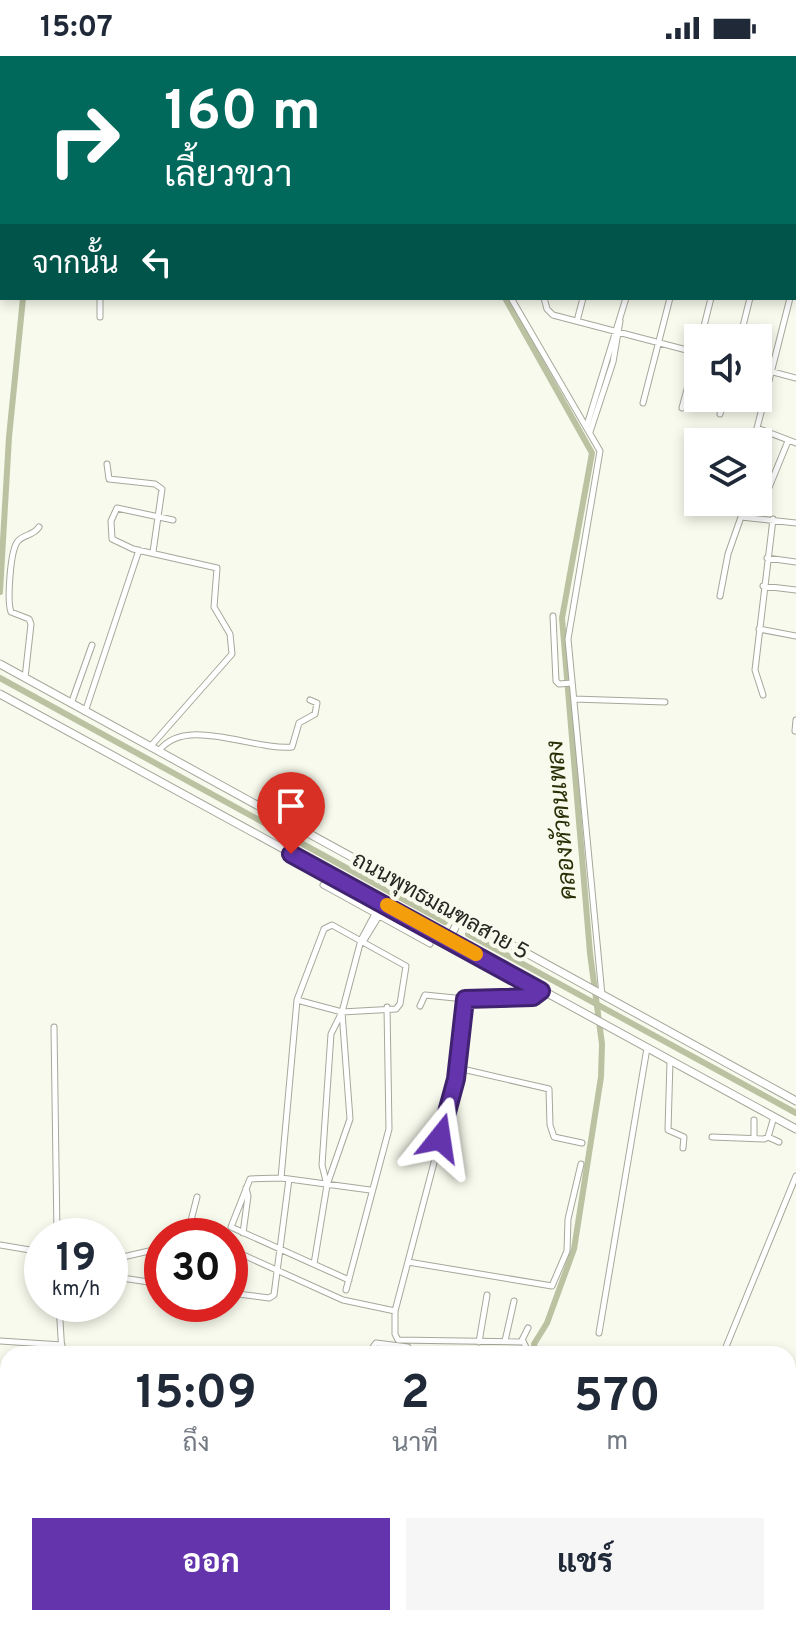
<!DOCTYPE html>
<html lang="th">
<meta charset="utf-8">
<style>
:root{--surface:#fff;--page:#f6f6f7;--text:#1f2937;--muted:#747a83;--accent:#6334ac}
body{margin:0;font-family:Overpass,Sarabun,sans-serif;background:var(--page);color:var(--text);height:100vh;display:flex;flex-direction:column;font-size:30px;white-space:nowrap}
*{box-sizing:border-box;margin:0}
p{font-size:26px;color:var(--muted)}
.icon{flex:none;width:44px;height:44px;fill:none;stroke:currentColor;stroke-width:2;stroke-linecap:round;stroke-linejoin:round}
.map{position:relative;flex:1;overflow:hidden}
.sheet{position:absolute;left:0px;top:1290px;width:796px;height:280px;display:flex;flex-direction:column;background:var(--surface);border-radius:24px 24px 0 0;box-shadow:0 4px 12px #0003}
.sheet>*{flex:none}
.top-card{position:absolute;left:0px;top:0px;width:796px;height:244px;box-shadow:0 4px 12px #0003;background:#00695c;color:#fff;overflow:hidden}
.fabs{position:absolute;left:684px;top:268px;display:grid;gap:16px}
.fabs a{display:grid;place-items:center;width:88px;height:88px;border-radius:0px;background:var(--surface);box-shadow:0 4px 12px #0003;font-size:40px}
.speed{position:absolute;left:24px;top:1162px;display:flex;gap:16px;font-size:40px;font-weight:700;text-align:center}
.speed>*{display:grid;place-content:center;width:104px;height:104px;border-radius:50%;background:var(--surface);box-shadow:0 4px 12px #0003;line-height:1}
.speed small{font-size:20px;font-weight:400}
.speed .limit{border:12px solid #d22;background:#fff;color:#111}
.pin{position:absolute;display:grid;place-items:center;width:68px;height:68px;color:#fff;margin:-82px -34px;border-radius:50% 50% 50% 0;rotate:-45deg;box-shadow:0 0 8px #0007}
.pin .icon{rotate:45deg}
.me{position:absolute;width:88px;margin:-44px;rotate:15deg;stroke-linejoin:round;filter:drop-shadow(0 0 6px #0008)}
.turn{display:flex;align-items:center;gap:28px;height:168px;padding:0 32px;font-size:36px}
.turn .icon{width:104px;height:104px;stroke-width:2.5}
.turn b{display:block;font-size:56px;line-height:68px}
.then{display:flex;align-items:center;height:76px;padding:0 32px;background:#0003;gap:16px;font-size:30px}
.eta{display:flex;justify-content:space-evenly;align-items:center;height:136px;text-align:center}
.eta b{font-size:48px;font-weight:700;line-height:56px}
.primary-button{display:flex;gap:16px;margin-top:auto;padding:16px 32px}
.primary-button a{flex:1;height:92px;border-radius:0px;background:var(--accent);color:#fff;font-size:32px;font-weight:700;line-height:92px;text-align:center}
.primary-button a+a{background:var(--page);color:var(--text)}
.status{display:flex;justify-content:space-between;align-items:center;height:56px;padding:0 40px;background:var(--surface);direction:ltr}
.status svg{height:22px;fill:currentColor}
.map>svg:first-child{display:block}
.green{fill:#dee3c8}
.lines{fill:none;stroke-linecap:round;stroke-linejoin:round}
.canal{stroke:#bbc2a1;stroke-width:6}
.street-casing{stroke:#a5a89b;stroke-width:7}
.secondary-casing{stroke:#a5a89b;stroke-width:9}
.street{stroke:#fff;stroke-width:5}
.secondary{stroke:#fff;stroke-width:7}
.route-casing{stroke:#402270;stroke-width:20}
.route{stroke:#6334ac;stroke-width:14}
.slow{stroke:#f59e0b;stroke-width:14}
.labels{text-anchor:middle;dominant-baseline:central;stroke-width:8;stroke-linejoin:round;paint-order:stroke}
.street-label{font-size:22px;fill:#252621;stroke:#f7faec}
.water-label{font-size:24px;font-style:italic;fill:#2a2f06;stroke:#f7faec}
</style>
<div class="status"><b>15:07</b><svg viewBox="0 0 49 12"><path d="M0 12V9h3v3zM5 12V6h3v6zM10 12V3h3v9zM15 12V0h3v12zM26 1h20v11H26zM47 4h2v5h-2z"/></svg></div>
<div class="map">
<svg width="796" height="1570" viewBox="0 0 796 1570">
<rect width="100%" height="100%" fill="#f7faec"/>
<!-- green -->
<path class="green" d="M788,1422H796V1570H708V1562H788Z
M0,1510L8,1513V1562H125L144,1570H0Z"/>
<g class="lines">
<!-- canal -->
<path class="canal" d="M433,0L434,2
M38,2L39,0
M505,242L592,397L562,562L590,897L602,988L601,1021L574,1193L547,1267L534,1288L536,1298
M0,536L9,381L23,242
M0,622L445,866
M468,878L796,1057
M0,1500L8,1503
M149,1562L168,1570
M491,1570L493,1562"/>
<defs>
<path id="street" d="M440,0V2
M652,0L660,2
M89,2L90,0
M635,2L636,0
M674,2L675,0
M709,2V0
M743,2L744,0
M794,19H796
M794,74L796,60
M794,213L796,214
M794,227L796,219
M511,242L600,395L568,583L602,939
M544,242L547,253L553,259L698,297
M790,242L757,372L796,387
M100,261V242
M577,265L583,242
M701,282L711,242
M740,282L750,242
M758,312L796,322
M643,347L670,242
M682,352L698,293
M720,358L725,342
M587,369L626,242
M590,376L613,306L620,265
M107,408L109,423L155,428L162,433L153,496
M761,451L788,385
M767,502L796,506
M763,530L796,534
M720,540L728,498L741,461L796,467
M553,560L556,625L559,628L572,627
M759,573L796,580
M25,622L31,568L29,563L11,556C7,545 10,494 18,485C24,478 33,480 39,471
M763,639L755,614L773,463
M574,643L665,646
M71,648L92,589
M85,656L139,494
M795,675L796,664
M150,691L232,598L230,578L214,551L217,512L133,493L112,483L111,465L117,452L173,464
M159,695C185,659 254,695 292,691L299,667L315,658L317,647L310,644
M323,829L430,888
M363,886L379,860
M420,950L425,939L465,943
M54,971L57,1180
M670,1005L668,1074L684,1081L683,1092
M458,1012L549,1033L550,1069L554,1081L582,1087
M712,1081L764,1083L768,1081L774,1061
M768,1081L779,1086
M754,1082V1064
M281,1122L250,1123L231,1171L349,1224
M289,1123L281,1122L297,944L324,873L332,869L406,910L400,948L396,953L342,956L297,944
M327,1129L322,1109L331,978L342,956L361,884L375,858
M243,1177L248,1140L246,1132
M187,1180L197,1141
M0,1189L42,1196
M230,1193L343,1244L395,1255
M117,1202L122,1222L162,1228
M110,1204L162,1192
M408,1206L552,1230L567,1195L568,1163L581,1108
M314,1208L327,1129L350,1063L342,956
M346,1234L389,1073L387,951
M230,1237L269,1242L274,1239L289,1123L370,1134
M59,1248L62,1298
M528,1272L521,1286L398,1284L395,1278V1255L456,1023L464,947L469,941H533L541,935
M599,1277L647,992
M0,1285L62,1289
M505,1285L514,1245
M523,1285L529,1298
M479,1286L487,1239
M368,1298L376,1287L408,1291L409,1298
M723,1298L796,1120
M788,1405L793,1329
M0,1493L8,1496
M0,1512L8,1516
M120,1562L139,1570
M224,1570L228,1562
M615,1570L618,1562"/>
<path id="secondary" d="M0,608L796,1045
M0,638L796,1073
M449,883L460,862"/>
</defs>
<!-- street casing -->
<use href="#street" class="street-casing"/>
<!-- secondary casing -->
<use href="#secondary" class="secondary-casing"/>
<!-- street -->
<use href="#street" class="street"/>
<!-- secondary -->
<use href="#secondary" class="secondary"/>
</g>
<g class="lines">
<defs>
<path id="route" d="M291,798L541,935L533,941L465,943L456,1023L440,1082"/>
</defs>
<!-- route casing -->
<use href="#route" class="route-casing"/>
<!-- route -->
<use href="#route" class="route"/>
<!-- slow -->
<path class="slow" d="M387,849L476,898"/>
</g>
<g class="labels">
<!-- street labels -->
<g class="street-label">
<text transform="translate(440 851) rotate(29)">ถนนพุทธมณฑลสาย 5</text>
</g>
<!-- water labels -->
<g class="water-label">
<text transform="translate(563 764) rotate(-95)">คลองหัวคนเพลง</text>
</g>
</g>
</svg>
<div class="fabs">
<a><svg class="icon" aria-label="sound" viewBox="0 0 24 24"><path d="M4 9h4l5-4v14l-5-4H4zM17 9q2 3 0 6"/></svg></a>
<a><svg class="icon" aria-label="layers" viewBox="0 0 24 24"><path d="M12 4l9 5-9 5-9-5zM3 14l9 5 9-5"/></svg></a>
</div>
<div class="speed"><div>19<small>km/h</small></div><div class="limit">30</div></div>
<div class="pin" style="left:291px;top:798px;background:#d93025"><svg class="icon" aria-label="arrive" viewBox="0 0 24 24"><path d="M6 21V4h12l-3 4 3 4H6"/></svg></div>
<svg class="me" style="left:440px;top:1082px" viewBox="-20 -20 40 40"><path d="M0-17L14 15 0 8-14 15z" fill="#6334ac" stroke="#fff" stroke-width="4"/></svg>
<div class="top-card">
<div class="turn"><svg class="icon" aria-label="right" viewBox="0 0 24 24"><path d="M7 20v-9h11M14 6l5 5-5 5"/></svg><div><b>160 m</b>เลี้ยวขวา</div></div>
<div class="then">จากนั้น<svg class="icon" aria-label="left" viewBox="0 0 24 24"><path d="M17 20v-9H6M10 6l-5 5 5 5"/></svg></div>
</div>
<section class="sheet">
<div class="eta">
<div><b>15:09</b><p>ถึง</p></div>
<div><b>2</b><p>นาที</p></div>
<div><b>570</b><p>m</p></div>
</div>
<div class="primary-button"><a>ออก</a><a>แชร์</a></div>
</section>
</div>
